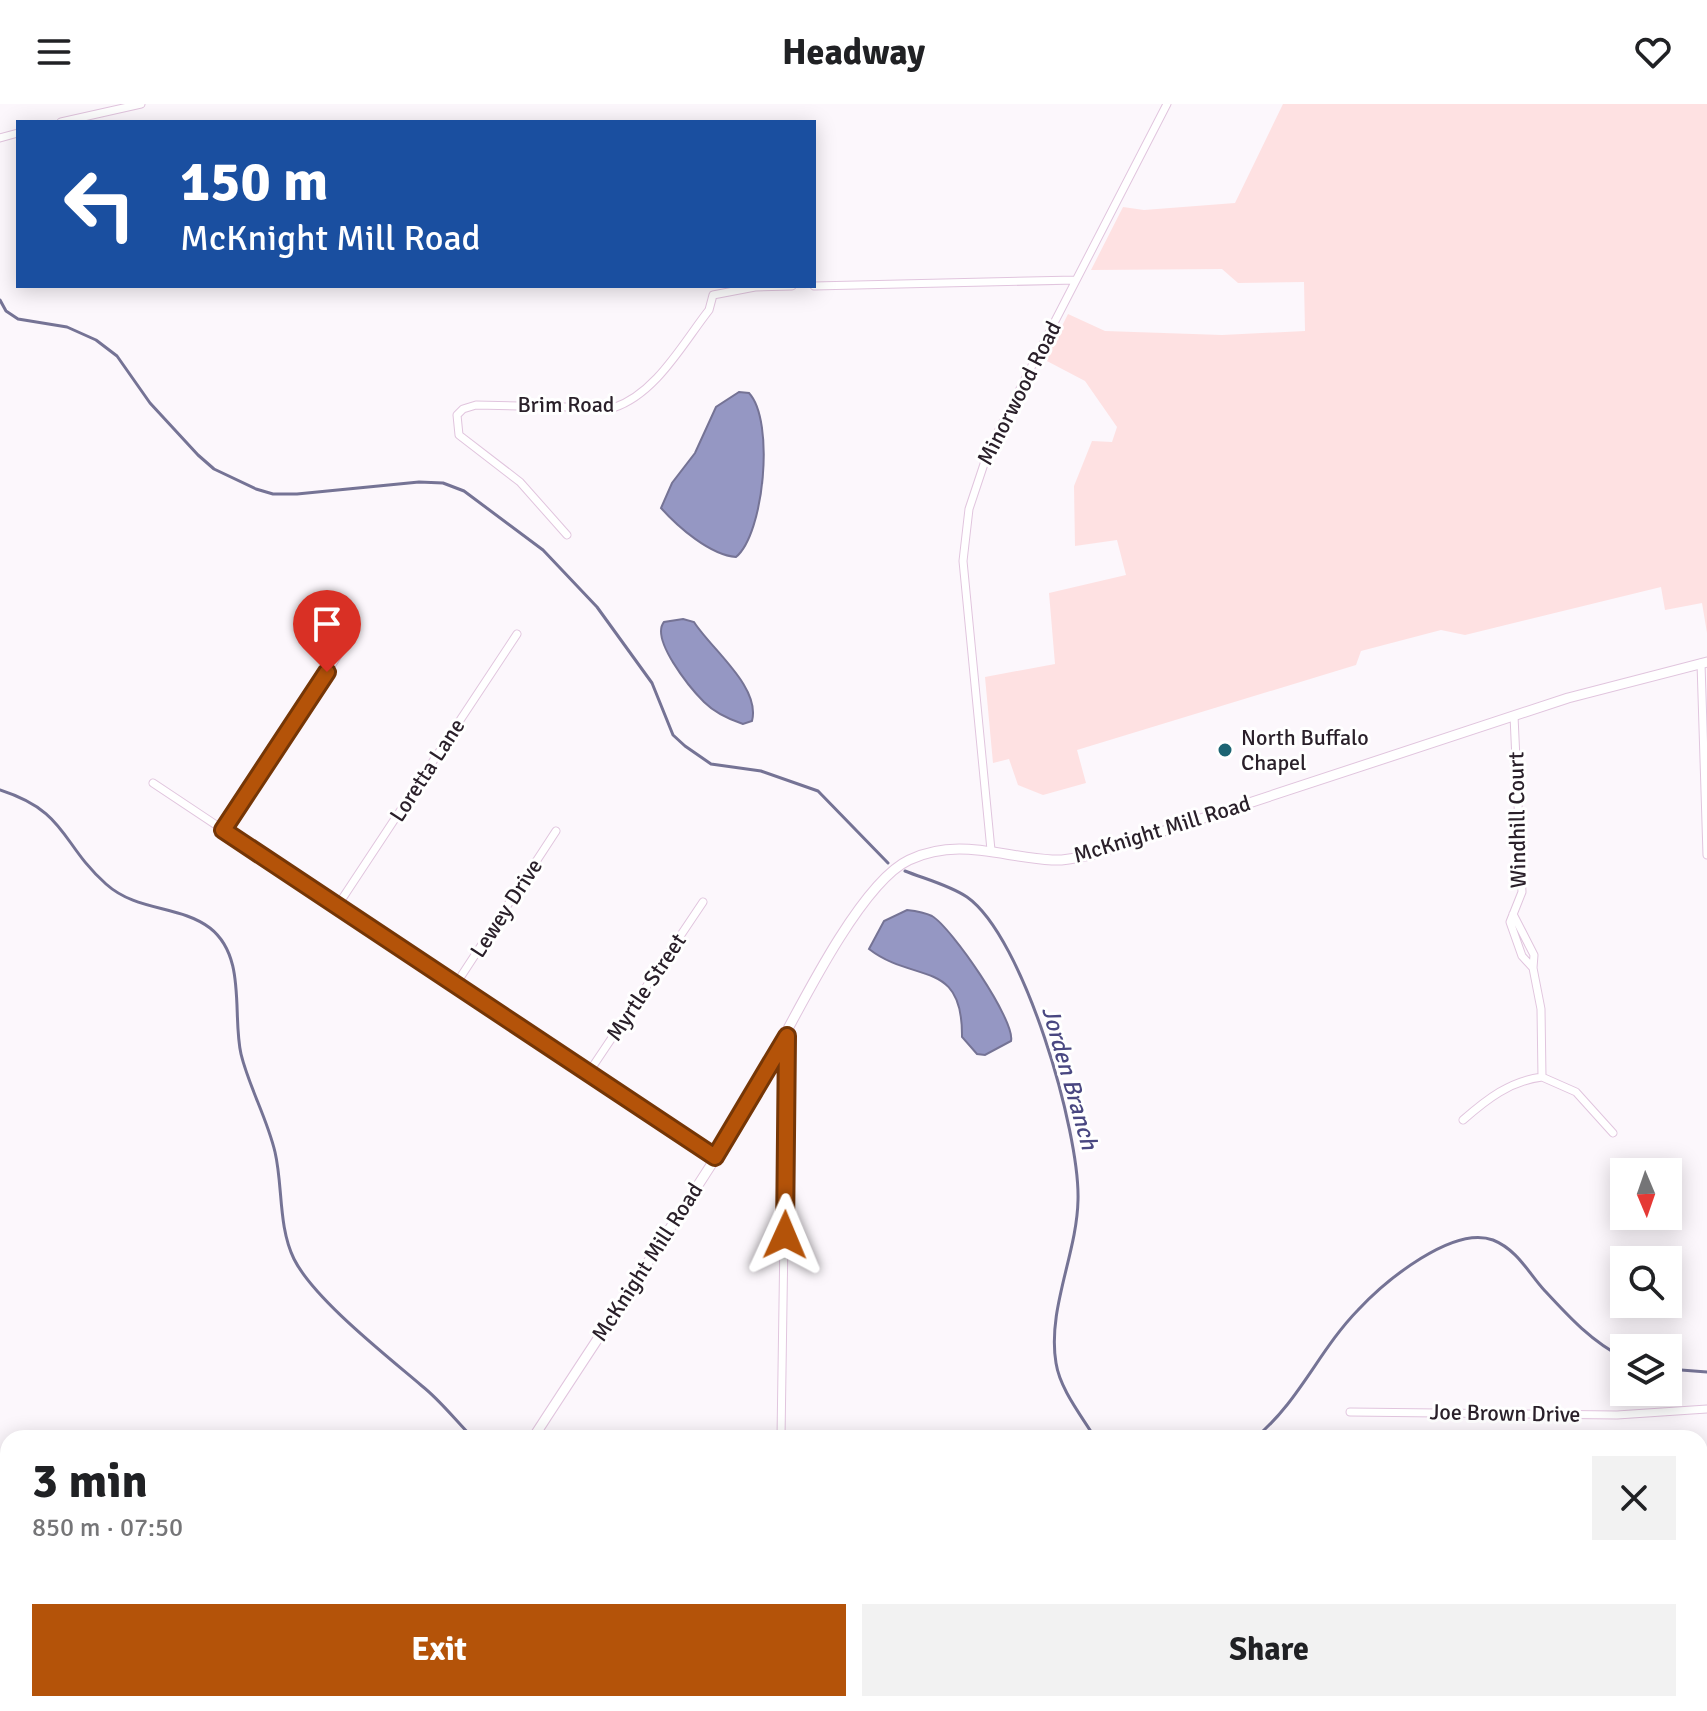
<!DOCTYPE html>
<meta charset="utf-8">
<style>
:root{--surface:#fff;--page:#f2f2f2;--text:#202124;--muted:#757577;--accent:#b45309}
body{margin:0;font-family:Signika,sans-serif;background:var(--page);color:var(--text);height:100vh;display:flex;flex-direction:column;font-size:30px;white-space:nowrap}
*{box-sizing:border-box;margin:0}
p{font-size:26px;color:var(--muted)}
.icon{flex:none;width:44px;height:44px;fill:none;stroke:currentColor;stroke-width:2;stroke-linecap:round;stroke-linejoin:round}
.map{position:relative;flex:1;overflow:hidden}
.side{position:absolute;left:0px;top:1326px;width:1708px;height:282px;display:flex;flex-direction:column;background:var(--surface);border-radius:24px 24px 0 0;box-shadow:0 4px 20px #0003}
.side>*{flex:none}
.top-card{position:absolute;left:16px;top:16px;width:800px;height:168px;border-radius:0px;box-shadow:0 4px 20px #0003;background:#1a4fa0;color:#fff;overflow:hidden}
.needle{width:52px;rotate:178deg}
.buttons{position:absolute;left:1610px;top:1054px;display:grid;gap:16px}
.buttons a{display:grid;place-items:center;width:72px;height:72px;border-radius:0px;background:var(--surface);box-shadow:0 4px 20px #0003;font-size:40px}
.pin{position:absolute;display:grid;place-items:center;width:68px;height:68px;color:#fff;margin:-82px -34px;border-radius:50% 50% 50% 0;rotate:-45deg;box-shadow:0 0 8px #0007}
.pin .icon{rotate:45deg}
.me{position:absolute;width:88px;margin:-44px;rotate:1deg;stroke-linejoin:round;filter:drop-shadow(0 0 6px #0008)}
.turn{display:flex;align-items:center;gap:28px;height:168px;padding:0 32px;font-size:36px}
.turn .icon{width:104px;height:104px;stroke-width:2.5}
.turn b{display:block;font-size:56px;line-height:68px}
.round{display:grid;place-items:center;flex:none;width:84px;height:84px;border-radius:0px;background:var(--page)}
.overview{display:flex;align-items:center;justify-content:space-between;height:136px;padding:0 32px}
h1{font-size:48px;font-weight:800;line-height:60px}
.button{display:flex;gap:16px;margin-top:auto;padding:16px 32px}
.button a{flex:1;height:92px;border-radius:0px;background:var(--accent);color:#fff;font-size:32px;font-weight:800;line-height:92px;text-align:center}
.button a+a{background:var(--page);color:var(--text)}
header{display:flex;justify-content:space-between;align-items:center;height:104px;padding:0 32px;background:var(--surface);font-size:36px;font-weight:800}
.map>svg:first-child{display:block}
.green{fill:#fee1e2}
.water{fill:#9597c3;stroke:#757395;stroke-width:2}
.lines{fill:none;stroke-linecap:round;stroke-linejoin:round}
.stream{stroke:#757395;stroke-width:3}
.minor-casing{stroke:#e1c5de;stroke-width:9}
.tertiary-casing{stroke:#e1c5de;stroke-width:11}
.minor{stroke:#fff;stroke-width:7}
.tertiary{stroke:#fff;stroke-width:9}
.route-casing{stroke:#753606;stroke-width:20}
.route{stroke:#b45309;stroke-width:14}
.poi-dot{fill:#1c6473;stroke:#fff;stroke-width:3}
.labels{text-anchor:middle;dominant-baseline:central;stroke-width:6;stroke-linejoin:round;paint-order:stroke}
.street-label{font-size:22px;fill:#2a202a;stroke:#fff}
.poi-label{font-size:22px;fill:#2a202a;stroke:#fff;text-anchor:start}
.water-label{font-size:24px;font-style:italic;fill:#494781;stroke:#fff}
</style>
<header><svg class="icon" aria-label="menu" viewBox="0 0 24 24"><path d="M4 6h16M4 12h16M4 18h16"/></svg>Headway<svg class="icon" aria-label="heart" viewBox="0 0 24 24"><path d="M12 20l-8-8c-3-5 5-10 8-4 3-6 11-1 8 4z"/></svg></header>
<div class="map">
<svg width="1707" height="1607" viewBox="0 0 1707 1607">
<rect width="100%" height="100%" fill="#fcf7fc"/>
<!-- green -->
<path class="green" d="M1283,0H1707V529L1702,499L1665,506L1661,483L1465,531L1441,526L1361,547L1356,561L1077,646L1086,679L1043,691L1018,681L1009,655L993,659L985,573L1055,560L1049,489L1126,471L1117,436L1075,442L1074,382L1092,337L1112,338L1117,323L1085,277L1045,256L1068,210L1105,227L1222,231L1305,227L1304,178L1238,179L1222,165L1091,166L1123,103L1144,106L1235,99Z
M1700,1455H1707V1607H1311V1600H1700Z"/>
<!-- water -->
<path class="water" d="M739,288L749,289C775,317 764,430 736,453C710,451 678,423 661,404L672,379L695,349L716,303Z
M683,515L694,518C711,545 761,583 752,617L743,620C728,615 715,609 704,598C690,584 650,535 664,518Z
M907,806C916,807 924,808 932,812C951,823 1016,917 1011,937L985,951L977,950L962,933C963,854 914,880 869,845L884,817Z
M1700,1512H1707V1607H1689L1687,1600H1700Z"/>
<g class="lines">
<!-- stream -->
<path class="stream" d="M0,196L6,207L18,215L67,223L96,236L117,252L150,299L198,351L214,365L256,385L273,390H297L419,378L443,379L464,387L543,446L597,503L652,579L673,631L685,642L711,660L761,667L818,687L888,759
M0,686C68,708 60,739 106,780C137,808 180,801 210,824C247,853 232,911 241,950C249,983 267,1014 275,1048C283,1082 278,1122 294,1155C314,1195 387,1252 422,1282C441,1297 456,1317 473,1334
M905,767C925,775 949,781 967,793C1024,833 1080,1028 1078,1096C1077,1150 1047,1205 1056,1259C1060,1285 1081,1311 1095,1334
M1668,1265L1707,1268
M1255,1334C1299,1298 1319,1246 1358,1206C1385,1177 1453,1121 1493,1136C1518,1146 1529,1170 1545,1187C1569,1213 1592,1238 1624,1254
M865,1600L872,1607"/>
<defs>
<path id="minor" d="M61,18L141,0
M0,34L18,29
M814,182L1076,176
M567,431L520,378L459,331L457,311L463,305L476,301L613,304C656,290 683,239 709,206L713,191L755,183L792,182
M1701,559L1707,751
M1514,612L1522,788L1510,818L1522,852L1533,864
M153,679L715,1053
M223,726L354,527
M991,746L963,457L969,405L989,345L1167,0
M338,801L517,530
M1513,810L1534,851L1533,864L1541,905L1542,973L1576,988L1613,1029
M456,880L556,727
M589,968L703,798
M1463,1016C1487,995 1510,977 1542,973
M1350,1308L1617,1311L1707,1305
M781,1334L787,932
M939,1600L945,1607
M680,1607V1600"/>
<path id="tertiary" d="M533,1334C599,1232 667,1131 732,1028C771,966 849,784 909,756C958,733 1001,753 1052,756C1066,757 1080,753 1094,750L1568,594L1707,558
M0,1527L8,1524
M364,1607L370,1600"/>
</defs>
<!-- minor casing -->
<use href="#minor" class="minor-casing"/>
<!-- tertiary casing -->
<use href="#tertiary" class="tertiary-casing"/>
<!-- minor -->
<use href="#minor" class="minor"/>
<!-- tertiary -->
<use href="#tertiary" class="tertiary"/>
</g>
<g class="lines">
<defs>
<path id="route" d="M327,568L223,726L715,1053L787,932L785,1131"/>
</defs>
<!-- route casing -->
<use href="#route" class="route-casing"/>
<!-- route -->
<use href="#route" class="route"/>
</g>
<!-- markers -->
<circle class="poi-dot" cx="1225" cy="646" r="8"/>
<g class="labels">
<!-- street labels -->
<g class="street-label">
<text transform="translate(1019 289) rotate(-63)">Minorwood Road</text>
<text x="566" y="300">Brim Road</text>
<text transform="translate(427 666) rotate(-57)">Loretta Lane</text>
<text transform="translate(1517 716) rotate(-91)">Windhill Court</text>
<text transform="translate(1162 725) rotate(-17)">McKnight Mill Road</text>
<text transform="translate(506 804) rotate(-57)">Lewey Drive</text>
<text transform="translate(646 883) rotate(-56)">Myrtle Street</text>
<text transform="translate(647 1158) rotate(-57)">McKnight Mill Road</text>
<text transform="translate(1505 1309) rotate(1)">Joe Brown Drive</text>
</g>
<!-- poi labels -->
<g class="poi-label">
<text x="1241" y="633">North Buffalo<tspan x="1241" dy="25">Chapel</tspan></text>
</g>
<!-- water labels -->
<g class="water-label">
<text transform="translate(1070 974) rotate(74)">Jorden Branch</text>
</g>
</g>
</svg>
<div class="buttons">
<a><svg class="needle" viewBox="-14 -14 28 28"><path d="M0-13l5 13h-10z" fill="#e53935"/><path d="M0 13l5-13h-10z" fill="#757577"/></svg></a>
<a><svg class="icon" aria-label="search" viewBox="0 0 24 24"><circle cx="10" cy="10" r="6"/><path d="M15 15l6 6"/></svg></a>
<a><svg class="icon" aria-label="layers" viewBox="0 0 24 24"><path d="M12 4l9 5-9 5-9-5zM3 14l9 5 9-5"/></svg></a>
</div>
<div class="pin" style="left:327px;top:568px;background:#d93025"><svg class="icon" aria-label="arrive" viewBox="0 0 24 24"><path d="M6 21V4h12l-3 4 3 4H6"/></svg></div>
<svg class="me" style="left:785px;top:1131px" viewBox="-20 -20 40 40"><path d="M0-17L14 15 0 8-14 15z" fill="#b45309" stroke="#fff" stroke-width="4"/></svg>
<div class="top-card">
<div class="turn"><svg class="icon" aria-label="left" viewBox="0 0 24 24"><path d="M17 20v-9H6M10 6l-5 5 5 5"/></svg><div><b>150 m</b>McKnight Mill Road</div></div>
</div>
<section class="side">
<div class="overview"><div><h1>3 min</h1><p>850 m · 07:50</p></div><a class="round"><svg class="icon" aria-label="close" viewBox="0 0 24 24"><path d="M6 6l12 12M18 6L6 18"/></svg></a></div>
<div class="button"><a>Exit</a><a>Share</a></div>
</section>
</div>
